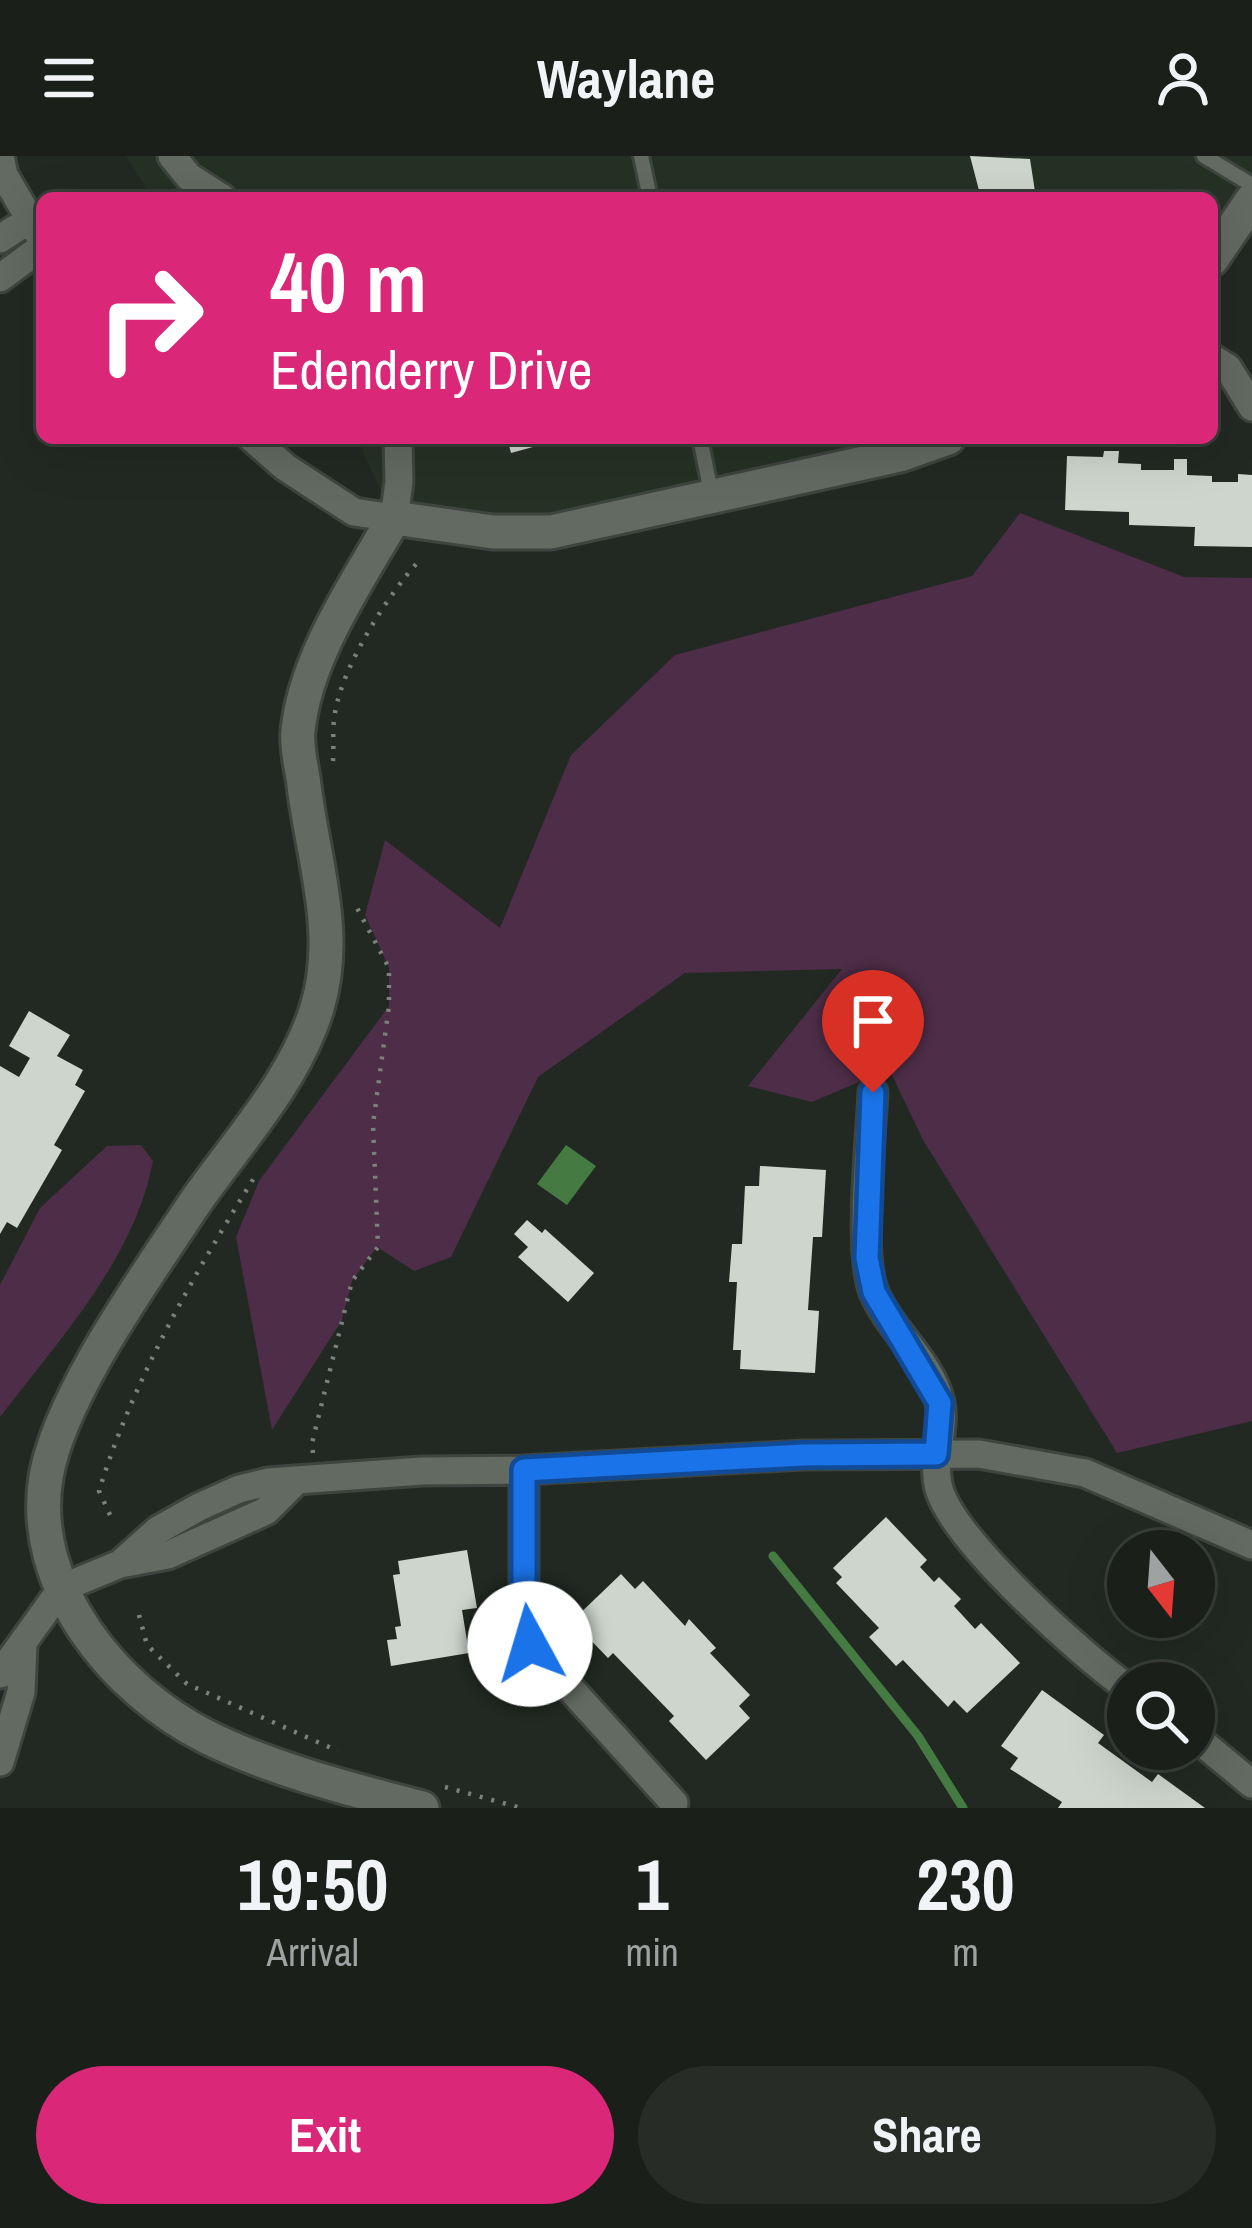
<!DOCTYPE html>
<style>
:root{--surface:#1a1f1a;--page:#272c27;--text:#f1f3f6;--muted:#9fa2a2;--line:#383d39;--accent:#db2777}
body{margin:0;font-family:"Archivo Narrow",sans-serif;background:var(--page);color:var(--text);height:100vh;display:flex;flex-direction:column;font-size:45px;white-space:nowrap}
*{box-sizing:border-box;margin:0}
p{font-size:39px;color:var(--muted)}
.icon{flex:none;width:66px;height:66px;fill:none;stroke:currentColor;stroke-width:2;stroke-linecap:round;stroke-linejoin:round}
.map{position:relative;height:1652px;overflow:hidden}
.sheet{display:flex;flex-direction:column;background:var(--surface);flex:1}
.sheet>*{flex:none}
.guide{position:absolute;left:36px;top:36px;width:1182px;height:252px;border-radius:18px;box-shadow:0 12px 48px #0002,0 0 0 3px var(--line);background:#db2777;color:#fff;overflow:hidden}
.needle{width:78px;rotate:163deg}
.tools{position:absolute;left:1107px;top:1374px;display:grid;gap:24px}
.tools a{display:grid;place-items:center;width:108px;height:108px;border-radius:50%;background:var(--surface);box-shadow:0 12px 48px #0002,0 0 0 3px var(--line);font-size:60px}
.pin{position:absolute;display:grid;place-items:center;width:102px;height:102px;color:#fff;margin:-123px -51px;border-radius:50% 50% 50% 0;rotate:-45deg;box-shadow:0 0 12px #0007}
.pin .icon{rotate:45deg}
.me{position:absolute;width:132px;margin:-66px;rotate:354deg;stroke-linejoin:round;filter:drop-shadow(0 0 9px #0008)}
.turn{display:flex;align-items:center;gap:42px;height:252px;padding:0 36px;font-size:54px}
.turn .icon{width:156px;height:156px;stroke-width:2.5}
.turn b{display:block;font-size:84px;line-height:102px}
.eta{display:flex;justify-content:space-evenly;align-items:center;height:204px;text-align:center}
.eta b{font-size:72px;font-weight:700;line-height:84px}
.button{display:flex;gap:24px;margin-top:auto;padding:24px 36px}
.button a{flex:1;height:138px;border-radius:72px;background:var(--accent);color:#fff;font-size:48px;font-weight:700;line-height:138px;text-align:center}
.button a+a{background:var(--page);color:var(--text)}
header{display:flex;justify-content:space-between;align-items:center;height:156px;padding:0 36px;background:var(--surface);font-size:54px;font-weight:700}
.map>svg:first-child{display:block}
.built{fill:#263125}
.green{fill:#4d2d47}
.water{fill:#457b43}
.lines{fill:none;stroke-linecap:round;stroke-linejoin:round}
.stream{stroke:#457b43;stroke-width:9}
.building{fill:#cdd5cc}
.service-casing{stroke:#3e443e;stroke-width:20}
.minor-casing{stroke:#3e443e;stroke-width:33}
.tertiary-casing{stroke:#3e443e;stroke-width:39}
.path{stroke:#7b817b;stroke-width:4.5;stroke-dasharray:3 9;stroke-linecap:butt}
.service{stroke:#626a61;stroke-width:14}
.minor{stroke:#626a61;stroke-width:27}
.tertiary{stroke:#626a61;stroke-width:33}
.route-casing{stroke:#114b97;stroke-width:30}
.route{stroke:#1a73e8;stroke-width:21}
</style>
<header><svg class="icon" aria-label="menu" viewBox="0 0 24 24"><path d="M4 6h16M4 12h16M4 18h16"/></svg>Waylane<svg class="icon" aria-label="person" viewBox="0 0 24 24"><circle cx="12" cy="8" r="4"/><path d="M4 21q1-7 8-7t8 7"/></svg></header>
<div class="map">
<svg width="1252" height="1652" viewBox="0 0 1252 1652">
<rect width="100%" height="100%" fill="#222922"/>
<!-- built -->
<path class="built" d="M126,0H1252V44L1212,103V42H153Z
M361,282H948L551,376L394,362L363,297Z"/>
<!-- green -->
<path class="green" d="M1020,357L1184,421L1252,422V1265L1117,1297L923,984L889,913L812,946L748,930L842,813L685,817L538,921L451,1101L414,1115L377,1091L352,1125L342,1164L272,1274L236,1081L259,1025L389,850V812L365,759L385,684L500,772L571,599L675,499L972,420Z
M141,989L153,1005C135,1102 59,1184 0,1261V1129L40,1052L107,990Z"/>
<!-- water -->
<path class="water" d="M566,989L596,1010L567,1049L537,1028Z"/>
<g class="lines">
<!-- stream -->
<path class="stream" d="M773,1400L918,1580L963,1652"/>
</g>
<!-- building -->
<path class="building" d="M970,0L1030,3L1036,42H981Z
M507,282H562V283L511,297Z
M1104,295H1119L1118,307L1141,308V314H1174V303H1187V319L1212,320V326H1238V318L1252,319V391L1194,390L1195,371L1129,369V356L1065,354L1067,300L1103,301Z
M29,855L70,879L57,900L83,914L75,929L85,935L54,989L62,994L17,1072L7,1066L0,1078V910L19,921L30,902L9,890Z
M760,1010L826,1014L822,1081H813L808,1154L819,1155L815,1217L740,1213L741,1194H733L737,1126H729L732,1088H742L745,1030H759Z
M527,1064L542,1077L545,1073L594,1117L568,1146L518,1101L528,1091L514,1078Z
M886,1361L927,1404L920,1411L934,1426L939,1421L961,1443L954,1450L975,1473L981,1467L1020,1507L967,1557L954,1544L948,1551L903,1504L896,1510L869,1481L879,1472L836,1427L842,1421L833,1412Z
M467,1394L477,1452L462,1454L469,1497L391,1510L387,1484L397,1483L395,1471L401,1470L393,1419L400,1418L398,1405Z
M621,1418L635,1433L643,1425L685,1470L689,1463L716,1492L710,1497L750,1539L739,1550L750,1562L706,1604L669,1565L674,1560L613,1497L608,1502L572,1465Z
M1042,1534L1104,1579L1098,1587L1152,1626L1158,1618L1205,1652H1058L1062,1646L1010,1613L1018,1602L1001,1590Z"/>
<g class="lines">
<defs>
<path id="service" d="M641,0L650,42
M1204,0L1252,29
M700,282L712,341"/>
<path id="minor" d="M0,0L4,19L42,84
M172,0L189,21L222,42
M0,83L29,64
M0,122L42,91
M1212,202L1228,212L1252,251
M252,282L285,311L354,356L394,362L399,326L398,282
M873,936C871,982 858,1098 874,1136C889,1174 931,1205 940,1246C946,1274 930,1306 940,1336C959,1389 1080,1498 1128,1532
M524,1314V1457L530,1488L674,1647
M120,1408L158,1374L199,1351L239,1333L268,1326L422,1315L524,1314L803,1299L979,1298L1085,1317L1252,1389
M0,1518L62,1432L120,1408L168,1399L266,1355L296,1325
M1194,1580L1252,1628
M0,1606L21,1536L23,1489"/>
<path id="tertiary" d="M1212,103L1252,44
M422,1652C353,1634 271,1613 207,1581C115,1535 28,1430 46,1321C60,1239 146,1121 192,1051C235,988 294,927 317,852C340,777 313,704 304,629C302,612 296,592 298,575C305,501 358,425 394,362L493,376H551L900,299L948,282"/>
</defs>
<!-- service casing -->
<use href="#service" class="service-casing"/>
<!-- minor casing -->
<use href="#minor" class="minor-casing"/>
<!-- tertiary casing -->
<use href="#tertiary" class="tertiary-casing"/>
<!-- path -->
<path class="path" d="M333,605C334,589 332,572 335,557C342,511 387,440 418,406
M313,1297L312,1287L352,1125L378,1091L373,968L389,850V812L356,750
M110,1359L99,1335C133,1224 193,1120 254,1022
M139,1459L147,1489L187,1528L338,1595
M445,1631L521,1652"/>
<!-- service -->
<use href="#service" class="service"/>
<!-- minor -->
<use href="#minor" class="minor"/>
<!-- tertiary -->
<use href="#tertiary" class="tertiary"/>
</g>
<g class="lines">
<defs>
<path id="route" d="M530,1488L524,1456V1314L803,1299L936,1298L940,1247L874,1136L867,1102L873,937"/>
</defs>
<!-- route casing -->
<use href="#route" class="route-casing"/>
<!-- route -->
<use href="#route" class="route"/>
</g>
</svg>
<div class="tools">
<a><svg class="needle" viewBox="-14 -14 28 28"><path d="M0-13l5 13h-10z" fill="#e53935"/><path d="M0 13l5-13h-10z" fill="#9fa2a2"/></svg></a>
<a><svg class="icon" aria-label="search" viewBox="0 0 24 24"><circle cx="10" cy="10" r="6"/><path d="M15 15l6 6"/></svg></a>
</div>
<div class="pin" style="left:873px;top:937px;background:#d93025"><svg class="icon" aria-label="arrive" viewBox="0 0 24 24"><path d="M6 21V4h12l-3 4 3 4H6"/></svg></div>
<svg class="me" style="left:530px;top:1488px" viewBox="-20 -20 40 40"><circle r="19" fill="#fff"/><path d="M0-13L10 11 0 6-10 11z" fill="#1a73e8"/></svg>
<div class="guide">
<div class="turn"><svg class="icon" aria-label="right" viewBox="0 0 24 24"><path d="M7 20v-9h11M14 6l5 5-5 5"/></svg><div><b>40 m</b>Edenderry Drive</div></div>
</div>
</div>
<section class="sheet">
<div class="eta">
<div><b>19:50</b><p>Arrival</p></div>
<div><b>1</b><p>min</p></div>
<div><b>230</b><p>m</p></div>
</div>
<div class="button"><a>Exit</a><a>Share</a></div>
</section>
